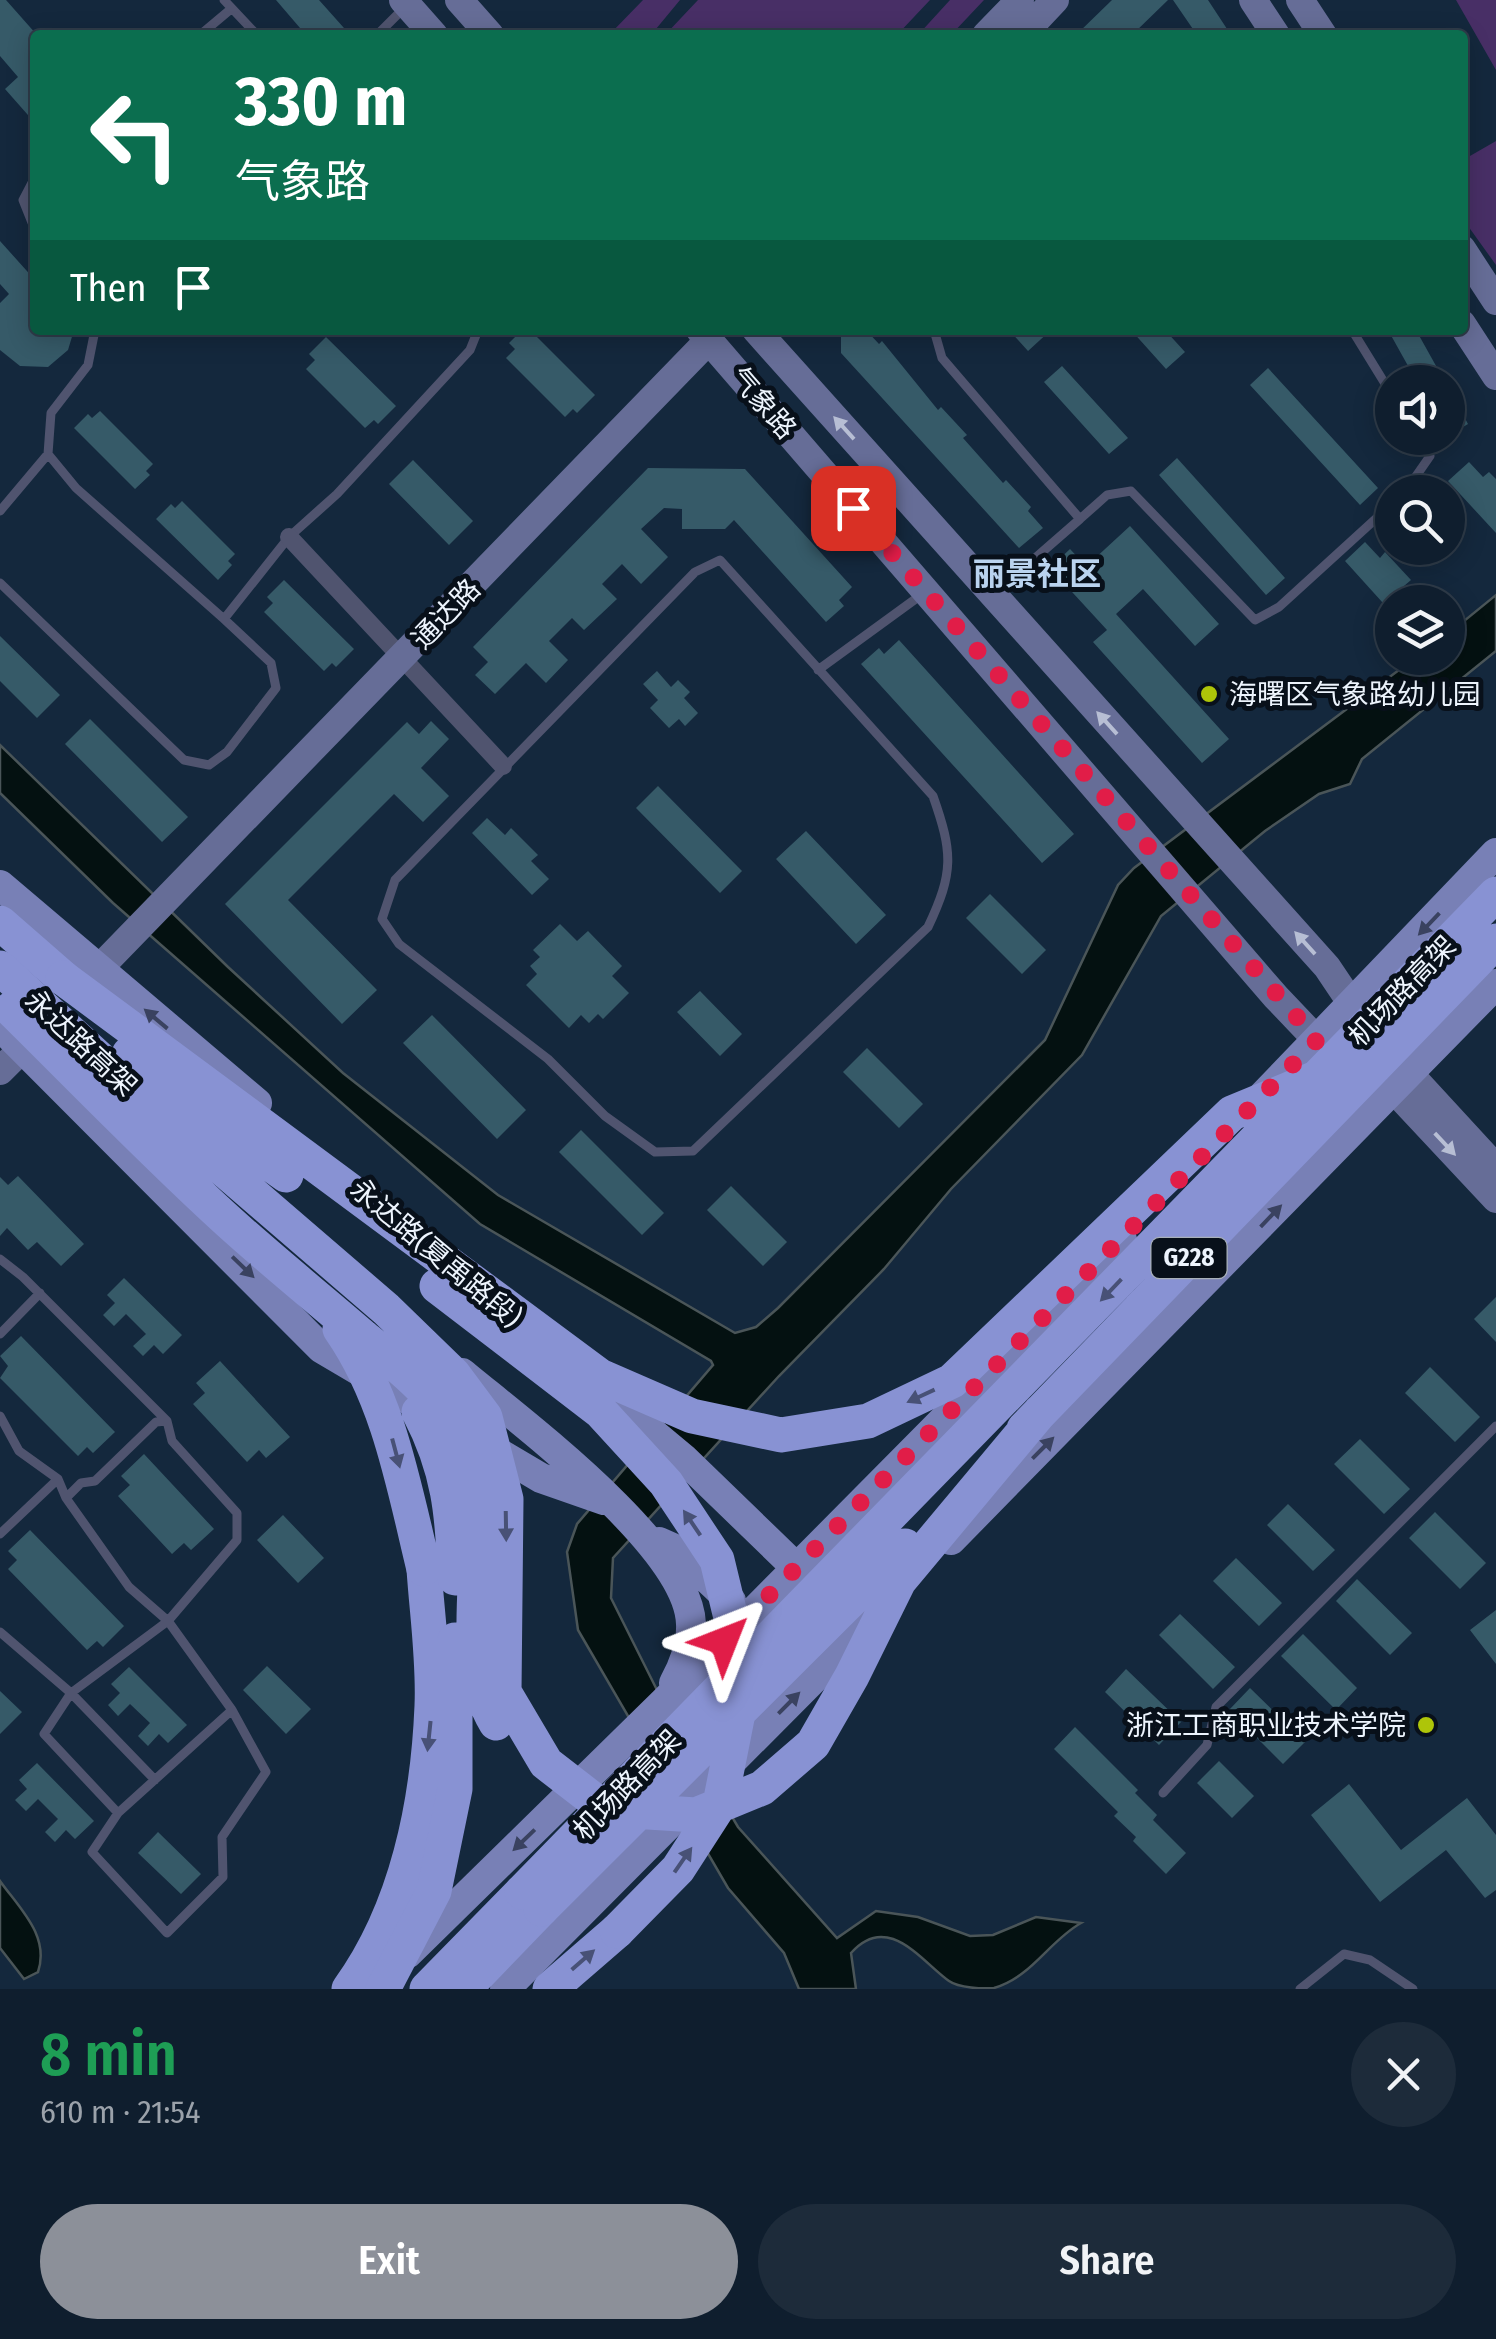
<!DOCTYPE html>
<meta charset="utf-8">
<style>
:root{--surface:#0f1e2e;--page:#1d2b3a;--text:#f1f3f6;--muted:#9ba2aa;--line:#2f3c4a;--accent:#8c9099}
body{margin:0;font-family:"Fira Sans Condensed","Noto Sans SC",sans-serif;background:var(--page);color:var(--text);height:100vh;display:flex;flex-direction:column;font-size:38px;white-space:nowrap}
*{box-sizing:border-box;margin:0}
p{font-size:32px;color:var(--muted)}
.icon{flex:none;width:55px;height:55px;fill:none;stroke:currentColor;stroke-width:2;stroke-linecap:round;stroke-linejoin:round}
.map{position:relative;height:1989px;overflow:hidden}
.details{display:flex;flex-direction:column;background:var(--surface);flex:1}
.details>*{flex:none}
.guide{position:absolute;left:30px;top:30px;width:1438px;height:305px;border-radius:10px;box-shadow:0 5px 25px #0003,0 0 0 2px var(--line);background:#0b6e4f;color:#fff;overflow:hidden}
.buttons{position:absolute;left:1375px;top:365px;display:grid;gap:20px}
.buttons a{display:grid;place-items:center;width:90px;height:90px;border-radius:50%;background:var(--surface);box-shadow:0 5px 25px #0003,0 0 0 2px var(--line);font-size:50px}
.pin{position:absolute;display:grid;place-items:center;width:85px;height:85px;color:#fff;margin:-42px;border-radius:20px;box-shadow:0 5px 15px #0006}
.me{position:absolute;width:110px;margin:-55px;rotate:45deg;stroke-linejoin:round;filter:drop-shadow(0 0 8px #0008)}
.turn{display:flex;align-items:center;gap:35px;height:210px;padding:0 40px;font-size:45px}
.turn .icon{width:130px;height:130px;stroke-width:2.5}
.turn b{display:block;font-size:70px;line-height:85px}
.then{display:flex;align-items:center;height:95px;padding:0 40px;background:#0003;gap:20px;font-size:38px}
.round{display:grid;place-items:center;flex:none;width:105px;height:105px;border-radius:52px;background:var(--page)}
.headline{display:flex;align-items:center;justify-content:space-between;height:170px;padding:0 40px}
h1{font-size:60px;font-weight:600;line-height:75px;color:#1e9e55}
.primary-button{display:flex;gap:20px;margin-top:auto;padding:20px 40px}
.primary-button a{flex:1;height:115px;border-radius:60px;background:var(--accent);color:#fff;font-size:40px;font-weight:600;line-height:115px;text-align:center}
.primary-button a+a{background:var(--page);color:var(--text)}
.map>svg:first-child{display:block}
.green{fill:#482f66}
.water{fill:#041111;stroke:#4a5558;stroke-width:2.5}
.building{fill:#365a68}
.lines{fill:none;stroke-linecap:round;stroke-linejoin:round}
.lane{stroke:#50546f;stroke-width:9}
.street{stroke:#50546f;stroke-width:18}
.secondary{stroke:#666d97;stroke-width:28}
.primary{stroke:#7880b6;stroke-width:30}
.highway{stroke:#8892d3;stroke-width:35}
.highway-bridge{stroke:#8892d3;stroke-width:35}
.oneway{fill:#b7bed4}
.oneway2{fill:#3a4260}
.oneway3{fill:#485176}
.route{stroke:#e11d48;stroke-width:18;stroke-dasharray:0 32.4}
.poi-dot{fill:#aec509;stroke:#08101a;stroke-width:4}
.labels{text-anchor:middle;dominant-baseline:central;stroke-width:10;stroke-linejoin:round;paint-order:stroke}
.shield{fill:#08101a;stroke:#a8b0b9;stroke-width:2.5}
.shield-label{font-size:25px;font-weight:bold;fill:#edf4fd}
.street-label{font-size:28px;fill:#edf4fd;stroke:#08101a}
.poi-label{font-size:28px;fill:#edf4fd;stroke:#08101a;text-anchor:start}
.quarter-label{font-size:32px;font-weight:bold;fill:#bad3ef;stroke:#08101a}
</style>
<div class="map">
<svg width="1496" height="1989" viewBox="0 0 1496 1989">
<rect width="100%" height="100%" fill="#14283d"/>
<!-- green -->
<path class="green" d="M643,0H680L651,35H609Z
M698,0H930L897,35H665Z
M950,0H984L951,35H918Z
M1456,0H1496V70Z
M1496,141V265L1463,219V160Z"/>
<!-- water -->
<path class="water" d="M1496,595V651L1362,759L1350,784L1319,794L1265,831L1161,916L1082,1055L951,1189L884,1269L779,1376L613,1558L611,1598L656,1688L738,1827L837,1938L876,1911L918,1917L970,1936L993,1935L1036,1917L1081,1923C1049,1941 1032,1977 994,1988C983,1989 959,1988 949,1981C922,1962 888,1911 851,1953L856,1989H799L784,1953L728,1888L578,1630L567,1552L577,1524L713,1365L711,1361L480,1224L113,903L0,793V745L228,967L343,1073L498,1195L735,1333L756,1327L778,1308L1045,1040L1118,885L1134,868L1415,658H1448V634Z
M0,1881C20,1909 50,1936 38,1972L24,1979L0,1948Z"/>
<!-- building -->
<path class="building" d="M0,0H6L37,35L35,123L5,89L18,77L0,56Z
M276,0H319L344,28L336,35H306Z
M1112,0H1168L1132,35H1076Z
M1173,0H1208L1231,35H1197Z
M0,241L35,280V330H74L68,350L48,367L20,366L0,350V303L9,294L0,284Z
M522,330H530L595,395L577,413L573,409L565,417L506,358L515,349L509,343Z
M841,330H866L879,344L882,341L938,410L941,407L967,435L963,438L1003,483L1006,480L1031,507L1028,511L1043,528L1019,548L841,353Z
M1009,330H1051L1028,351Z
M1131,330H1165L1185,352L1166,369Z
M1388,330H1416L1445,382H1417Z
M326,337L396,406L378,424L374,420L365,428L306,369L315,360L309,354Z
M1062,366L1128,438L1109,454L1044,382Z
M1268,368L1378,488L1360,505L1250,385Z
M1448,387L1468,424L1448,436Z
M100,411L153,464L146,471L150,475L135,489L74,428L88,414L92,418Z
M1177,458L1285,578L1266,595L1159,475Z
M413,460L473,521L449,545L389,484Z
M1469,462L1483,477L1489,472L1496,479V533L1448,481Z
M648,468L745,469L852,587L839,600L844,606L826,622L734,520L725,529H682V509L664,508L641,529L668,557L641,584L622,564L602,584L617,599L584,630L572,618L549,641L568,660L546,683L526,663L495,694L475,675L488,662L473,647Z
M182,501L235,554L228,561L232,565L218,580L156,519L171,504L175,508Z
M1130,526L1219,624L1195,646L1143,589L1116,614L1229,739L1202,763L1093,642L1107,630L1050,568L1070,549L1084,564L1092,561Z
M1365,542L1380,558L1385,552L1411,580L1404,586L1419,602H1392V613L1345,561Z
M284,580L354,649L336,667L332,663L324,671L264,612L273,603L267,597Z
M0,636L60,695L37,718L0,681Z
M899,640L1074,834L1042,863L861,664L879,648L884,654Z
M657,671L671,687L678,680L690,692L684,698L698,713L685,726L679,719L669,728L650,708L658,700L643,684Z
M90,719L188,817L162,842L65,744Z
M431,721L449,739L421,768L449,796L423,822L394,794L288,900L377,990L342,1024L225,904L407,722L419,734Z
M658,786L742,871L720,893L636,808Z
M487,818L505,835L511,828L538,855L531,861L549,879L532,895L472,833Z
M806,831L886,915L856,944L776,859Z
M990,894L1046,950L1022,974L966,918Z
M560,924L577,941L588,931L622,966L612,976L629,993L603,1019L598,1014L589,1023L581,1015L569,1028L526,985L537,974L530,966L540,957L533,950Z
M700,991L742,1034L720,1056L677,1012Z
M432,1015L526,1110L497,1139L403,1043Z
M867,1048L923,1104L899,1128L843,1072Z
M581,1130L664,1213L642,1235L559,1152Z
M18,1176L84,1244L61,1266L37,1242L28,1250L7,1228L0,1236V1177L8,1185Z
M731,1186L787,1242L763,1266L707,1210Z
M124,1278L182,1335L163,1354L154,1345L143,1356L133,1346L146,1334L126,1314L114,1326L103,1315L115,1303L107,1295Z
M1496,1297V1342L1474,1319Z
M21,1336L115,1432L93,1453L87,1447L78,1456L0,1378L8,1366L0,1356Z
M220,1361L290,1437L266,1458L259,1450L247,1462L193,1404L205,1393L196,1383Z
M1430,1367L1480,1417L1455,1442L1405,1393Z
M1360,1439L1410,1489L1384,1514L1334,1464Z
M144,1454L214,1529L191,1550L184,1543L172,1554L118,1496L130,1485L121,1476Z
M1288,1504L1335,1550L1313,1571L1267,1525Z
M1435,1512L1486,1563L1460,1589L1409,1538Z
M283,1515L324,1558L298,1583L257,1540Z
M30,1530L124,1626L103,1647L97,1641L87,1650L8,1569L17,1560L8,1551Z
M1236,1558L1282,1603L1259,1626L1213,1581Z
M1357,1579L1412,1633L1390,1655L1336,1601Z
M1496,1610V1664L1470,1630Z
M1180,1614L1235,1667L1213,1689L1159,1635Z
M1303,1634L1357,1688L1336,1710L1281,1656Z
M267,1666L311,1709L286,1734L243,1690Z
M129,1667L187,1725L168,1743L159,1734L148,1746L138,1736L150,1723L130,1704L118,1716L108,1705L120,1693L111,1684Z
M1126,1669L1181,1722L1159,1745L1105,1692Z
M1250,1688L1305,1742L1283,1764L1229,1710Z
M0,1691L22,1712L0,1734Z
M1075,1727L1138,1790L1135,1793L1157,1815L1153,1820L1186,1853L1166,1874L1133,1841L1136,1837L1114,1816L1118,1812L1054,1749Z
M1219,1761L1254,1796L1232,1818L1197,1783Z
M37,1763L94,1821L75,1839L66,1830L55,1842L45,1832L58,1819L38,1799L26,1811L15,1800L27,1789L19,1780Z
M1349,1784L1401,1850L1467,1798L1496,1835V1890L1485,1898L1446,1850L1380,1902L1311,1815Z
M158,1832L201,1874L181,1894L138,1853Z"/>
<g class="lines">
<!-- lane -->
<path class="lane" d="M224,0L257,35
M200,35L231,9
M377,35L403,9
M35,177L23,200L35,230
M95,330L88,365L51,413L48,454L76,488L224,619L289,537L337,494L470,350L478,330
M934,330L942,358L1080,519L995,593
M1352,330L1392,395
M1405,492L1430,456L1419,438
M0,511L48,454
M1080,519L1107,495L1131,491L1255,620L1279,607L1392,504
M720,560L933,796C953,853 954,872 928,927L693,1151L655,1152L605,1116L548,1059L399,944L382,919L395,880L695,572Z
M0,583L184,760L209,765L227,752L276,688L271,663L224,619
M818,670L921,595
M0,1259L23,1277L167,1421L172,1441L237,1513V1540L168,1621L232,1710L118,1813L44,1734L71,1693L0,1632
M0,1334L40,1293
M0,1416L19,1451L58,1479L66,1498
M0,1534L58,1479
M155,1780L71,1693L168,1621L129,1587L66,1498L81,1483L95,1481L156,1422L167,1421
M1163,1793L1207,1745L1216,1707L1496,1426
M118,1813L92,1852L167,1933L223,1877L222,1837L266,1772L232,1710
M1300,1989L1344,1954L1370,1960L1413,1989"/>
<!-- street -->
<path class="street" d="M289,537L503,766"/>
<!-- secondary -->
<path class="secondary" d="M403,0L434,35
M459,0L490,35
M1253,0L1276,35
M1300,0L1323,35
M986,35L1020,0
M1022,35L1055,0
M1462,249L1496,301
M1462,324L1496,376
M700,330L1276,997L1317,1040L1333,1051
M756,330L1327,967L1362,1019
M83,985L709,340
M1393,1056L1496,1168
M0,1071L37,1034
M1374,1077L1394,1090L1496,1199"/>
<!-- primary -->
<path class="primary" d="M0,885L257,1103
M0,1026L321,1348L541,1478L604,1500
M1259,1100L1496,853
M462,1373C521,1422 689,1547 691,1624C692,1644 683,1667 674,1683
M588,1379L684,1459L809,1580
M951,1540L1496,984
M659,1542L677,1550L731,1601
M408,1953L664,1702L1122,1240
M505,1989L876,1616"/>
<!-- highway -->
<path class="highway" d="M0,923L63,978
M349,1989C407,1909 428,1803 432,1706C434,1661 427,1614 424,1569
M427,1989L522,1892
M464,1989L541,1909
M550,1989L617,1931"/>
<!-- highway-bridge -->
<path class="highway-bridge" d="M0,968L163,1117L386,1309L453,1374L485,1417L506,1499L504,1692L546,1763L595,1801L632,1811L696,1815L762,1788L813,1744L852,1676L899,1581L1041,1411
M63,978L600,1376L692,1416L781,1435L868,1421L952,1381L1232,1113L1321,1076
M11,1009C83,1080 154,1154 229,1222C272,1261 318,1298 362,1336C401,1368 442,1399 463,1447C500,1533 447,1642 496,1723
M129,1054L182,1101L286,1175
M437,1286L600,1411L666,1483L717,1560L738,1647L741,1698L720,1804L678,1869L617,1931
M340,1329C389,1399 404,1487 424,1569
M419,1412C449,1469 453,1514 455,1578
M1024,1429L1496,941
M522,1892L1496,894
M541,1909L905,1546
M383,1989L434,1891L455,1789V1640"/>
</g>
<!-- one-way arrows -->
<defs><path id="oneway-solid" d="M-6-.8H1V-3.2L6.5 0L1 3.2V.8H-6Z" transform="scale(2.5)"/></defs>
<g class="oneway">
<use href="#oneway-solid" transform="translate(844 428) rotate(-132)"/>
<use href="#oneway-solid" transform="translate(1107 723) rotate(-132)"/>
<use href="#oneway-solid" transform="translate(1305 943) rotate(-132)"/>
<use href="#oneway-solid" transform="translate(1445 1144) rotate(47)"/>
</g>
<g class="oneway2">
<use href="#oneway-solid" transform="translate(1429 924) rotate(134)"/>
<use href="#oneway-solid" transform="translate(156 1019) rotate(-140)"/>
<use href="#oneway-solid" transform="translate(1271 1216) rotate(-46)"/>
<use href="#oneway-solid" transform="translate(243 1267) rotate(44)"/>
<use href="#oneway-solid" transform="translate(1043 1448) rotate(-45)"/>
<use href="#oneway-solid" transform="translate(789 1703) rotate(-45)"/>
<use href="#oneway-solid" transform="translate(524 1840) rotate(136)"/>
</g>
<g class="oneway3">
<use href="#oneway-solid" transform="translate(1111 1290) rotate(134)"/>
<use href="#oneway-solid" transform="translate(921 1396) rotate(155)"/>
<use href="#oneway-solid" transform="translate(396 1453) rotate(75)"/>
<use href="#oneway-solid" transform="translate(692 1523) rotate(-124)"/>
<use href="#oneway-solid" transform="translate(506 1526) rotate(89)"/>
<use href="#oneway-solid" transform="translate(429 1736) rotate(96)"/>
<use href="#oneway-solid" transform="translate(683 1860) rotate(-55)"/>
<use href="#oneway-solid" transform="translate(583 1960) rotate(-41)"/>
</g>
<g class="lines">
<!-- route -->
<path class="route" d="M724,1641L1317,1040L853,508"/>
</g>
<!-- markers -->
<g class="poi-dot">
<circle cx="1209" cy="694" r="10"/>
<circle cx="1426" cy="1725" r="10"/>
</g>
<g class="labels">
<!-- shield labels -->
<rect class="shield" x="1151.5" y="1238" width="75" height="40" rx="8"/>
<g class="shield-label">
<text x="1189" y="1258">G228</text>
</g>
<!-- street labels -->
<g class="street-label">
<text transform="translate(763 403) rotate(49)">气象路</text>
<text transform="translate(446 614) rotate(-46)">通达路</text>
<text transform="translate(1402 991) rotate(-46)">机场路高架</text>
<text transform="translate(81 1043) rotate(43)">永达路高架</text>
<text transform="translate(436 1253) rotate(40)">永达路(夏禹路段)</text>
<text transform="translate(627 1785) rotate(-46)">机场路高架</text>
</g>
<!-- poi labels -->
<g class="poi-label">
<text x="1229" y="694">海曙区气象路幼儿园</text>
<text x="1406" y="1725" text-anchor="end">浙江工商职业技术学院</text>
</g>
<!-- quarter labels -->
<g class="quarter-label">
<text x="1037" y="574">丽景社区</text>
</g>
</g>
</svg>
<div class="buttons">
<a><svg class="icon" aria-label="sound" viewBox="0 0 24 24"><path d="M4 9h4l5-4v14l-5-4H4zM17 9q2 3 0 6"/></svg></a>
<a><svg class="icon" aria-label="search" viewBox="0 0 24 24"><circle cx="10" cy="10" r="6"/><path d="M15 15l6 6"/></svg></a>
<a><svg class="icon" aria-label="layers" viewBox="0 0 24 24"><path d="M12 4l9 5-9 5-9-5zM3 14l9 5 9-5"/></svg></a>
</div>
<div class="pin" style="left:853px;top:508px;background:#d93025"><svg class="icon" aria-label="arrive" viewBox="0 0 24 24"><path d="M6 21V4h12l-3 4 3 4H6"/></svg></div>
<svg class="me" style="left:724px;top:1641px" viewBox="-20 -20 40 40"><path d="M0-17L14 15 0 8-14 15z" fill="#e11d48" stroke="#fff" stroke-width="4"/></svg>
<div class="guide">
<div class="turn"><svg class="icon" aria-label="left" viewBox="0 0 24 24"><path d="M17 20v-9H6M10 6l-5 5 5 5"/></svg><div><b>330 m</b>气象路</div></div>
<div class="then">Then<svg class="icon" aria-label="arrive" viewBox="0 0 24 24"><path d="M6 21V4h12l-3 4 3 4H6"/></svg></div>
</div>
</div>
<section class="details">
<div class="headline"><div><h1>8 min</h1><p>610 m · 21:54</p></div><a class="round"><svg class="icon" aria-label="close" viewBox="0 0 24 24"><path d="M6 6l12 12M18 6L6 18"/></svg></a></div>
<div class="primary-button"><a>Exit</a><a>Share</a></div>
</section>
